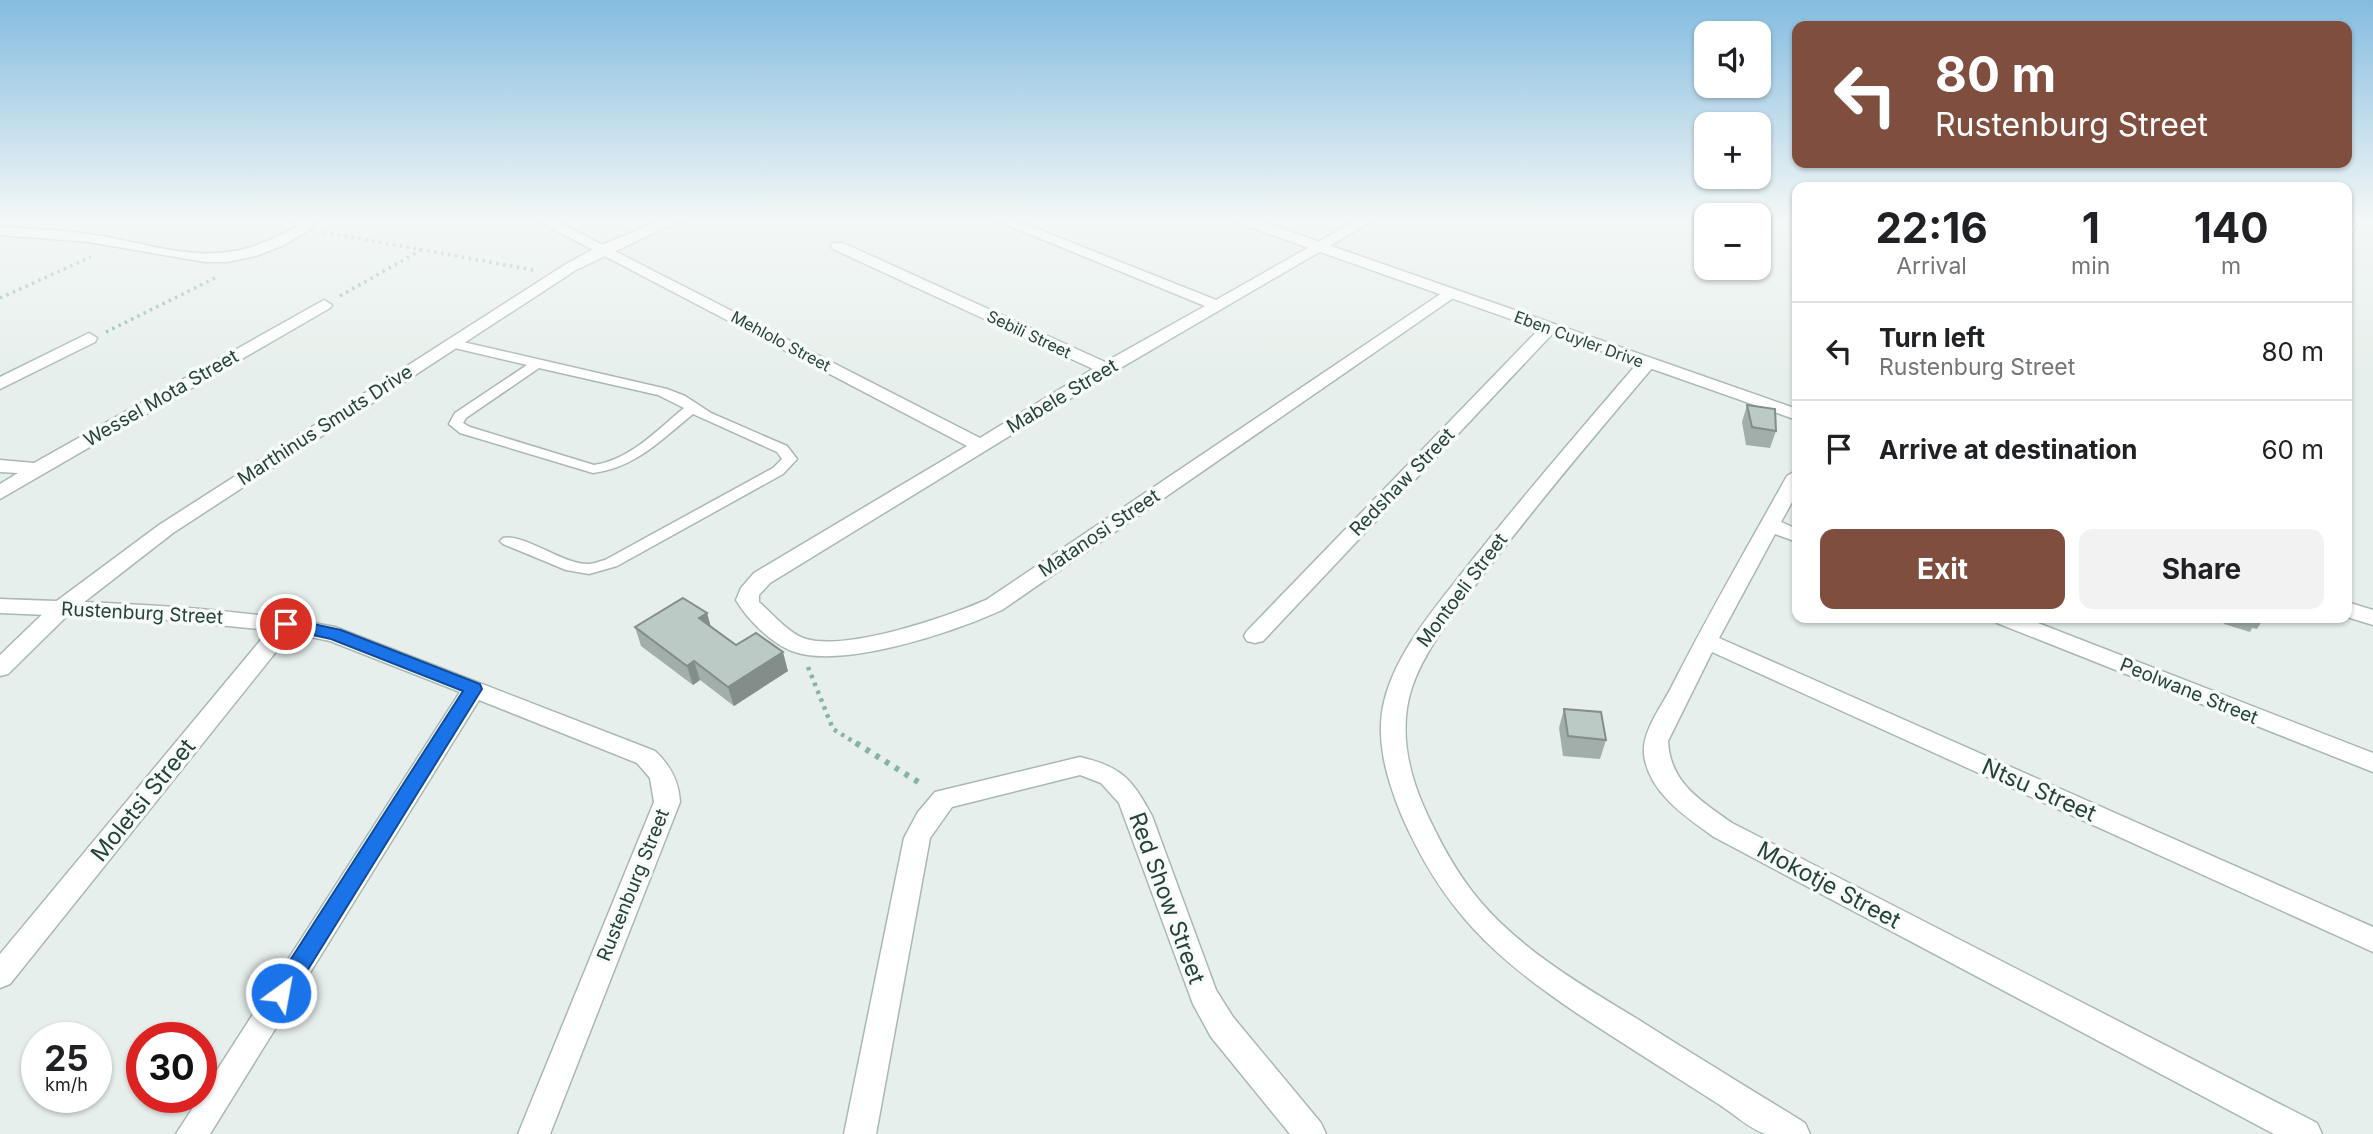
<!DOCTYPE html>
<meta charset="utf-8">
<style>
:root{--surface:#fff;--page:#f2f2f2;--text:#202124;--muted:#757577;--line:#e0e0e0;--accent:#7f4e3f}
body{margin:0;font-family:Inter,sans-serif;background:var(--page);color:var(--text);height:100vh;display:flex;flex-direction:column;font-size:26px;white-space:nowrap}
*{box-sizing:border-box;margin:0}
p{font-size:23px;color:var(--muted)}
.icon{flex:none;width:38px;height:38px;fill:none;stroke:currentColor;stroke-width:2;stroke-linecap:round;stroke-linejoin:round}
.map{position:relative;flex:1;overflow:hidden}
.side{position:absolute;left:1792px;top:182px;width:560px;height:441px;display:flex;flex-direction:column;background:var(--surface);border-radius:14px;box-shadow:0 2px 5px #0004}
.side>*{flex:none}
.guide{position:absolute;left:1792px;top:21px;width:560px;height:147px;border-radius:14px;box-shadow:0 2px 5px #0004;background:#7f4e3f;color:#fff;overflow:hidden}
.buttons{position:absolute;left:1694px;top:21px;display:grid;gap:14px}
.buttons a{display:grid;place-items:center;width:77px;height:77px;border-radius:14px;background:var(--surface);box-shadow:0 2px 5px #0004;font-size:35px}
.speed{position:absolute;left:21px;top:1022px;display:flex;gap:14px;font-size:35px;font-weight:700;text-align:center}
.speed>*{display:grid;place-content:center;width:91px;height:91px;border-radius:50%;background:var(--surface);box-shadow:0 2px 5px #0004;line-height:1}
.speed small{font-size:18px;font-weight:400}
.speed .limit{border:10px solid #d22;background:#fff;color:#111}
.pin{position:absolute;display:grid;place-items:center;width:60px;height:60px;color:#fff;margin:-30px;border:4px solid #fff;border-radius:50%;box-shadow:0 2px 7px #0007}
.me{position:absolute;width:77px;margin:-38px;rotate:32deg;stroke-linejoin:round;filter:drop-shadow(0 0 5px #0008)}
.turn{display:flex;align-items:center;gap:24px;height:147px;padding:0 28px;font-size:32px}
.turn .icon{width:91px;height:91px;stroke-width:2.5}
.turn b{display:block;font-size:49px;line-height:60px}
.eta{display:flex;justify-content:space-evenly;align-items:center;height:119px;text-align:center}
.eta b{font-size:42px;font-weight:700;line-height:49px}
.button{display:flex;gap:14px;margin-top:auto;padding:14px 28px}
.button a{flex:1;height:80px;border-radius:14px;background:var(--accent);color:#fff;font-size:28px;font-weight:700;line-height:80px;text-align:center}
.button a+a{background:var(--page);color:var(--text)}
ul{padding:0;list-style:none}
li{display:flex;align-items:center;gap:21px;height:98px;padding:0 28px;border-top:2px solid var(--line)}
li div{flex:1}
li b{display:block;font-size:26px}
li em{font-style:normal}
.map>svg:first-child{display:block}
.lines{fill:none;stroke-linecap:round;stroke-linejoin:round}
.service-casing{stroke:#a8b8b2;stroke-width:3}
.minor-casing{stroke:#a8b8b2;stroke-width:3}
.tertiary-casing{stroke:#a8b8b2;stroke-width:3}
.path-far2{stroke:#86b3a5;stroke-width:3.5;stroke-dasharray:2.5 4.5;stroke-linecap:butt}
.path-far1{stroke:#86b3a5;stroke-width:4.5;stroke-dasharray:3.5 5;stroke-linecap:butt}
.path{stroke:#86b3a5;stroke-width:6;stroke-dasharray:4.5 7;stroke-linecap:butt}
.service{fill:#fff;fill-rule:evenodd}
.minor{fill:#fff;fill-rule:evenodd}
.tertiary{fill:#fff;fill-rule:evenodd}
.wall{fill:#a1aea9}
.shaded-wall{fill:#838d89}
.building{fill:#bbcac4;stroke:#838d89;stroke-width:2}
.route{fill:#1a73e8;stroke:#114b97;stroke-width:2}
.labels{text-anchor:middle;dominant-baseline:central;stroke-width:7;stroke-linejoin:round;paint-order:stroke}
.far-street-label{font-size:16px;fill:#24423a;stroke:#f7fbf9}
.street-label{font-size:19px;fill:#24423a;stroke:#f7fbf9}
.near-street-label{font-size:23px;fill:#24423a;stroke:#f7fbf9}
</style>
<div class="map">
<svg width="2373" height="1134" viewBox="0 0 2373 1134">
<rect width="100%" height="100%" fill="#e6efeb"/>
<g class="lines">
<defs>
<path id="service" d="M450,339L667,389L685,396L711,413L787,446L797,459L783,474L617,566L589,574L566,570L503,544L500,541L503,538C524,533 563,565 589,564C594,564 600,561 605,560L773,468L782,459L777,452L693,414C662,439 635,468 593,473L460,433L449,424L455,413L527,365L446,346L444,343ZM539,368L658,395L684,408C657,430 630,460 594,465L470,427L463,423L466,418Z"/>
<path id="minor" d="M297,220H311L313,228L282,246L256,256L227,262H205L89,242L0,235V227C34,229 68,230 101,236C143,243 186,258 228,252C254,249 276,237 298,226Z
M536,220H554L980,438L1093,369L833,249L831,246L833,243H843L1105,362L1205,306L995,220H1015L1216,300L1357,220H1374L1112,373L770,583L759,595V602C773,614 789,634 806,639C848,651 947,617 986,600L1445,291H1457L1459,294L1002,610C954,632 841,670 792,651C771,643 747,619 736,600L741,588L754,573L967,446Z
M2347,220H2359L2352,236L2347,237Z
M324,300L332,305L330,308L0,499V484L18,473L0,472V460L34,463Z
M1549,323L1555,325L1557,328L1555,331L1263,641L1255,643L1247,641L1244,636L1247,631L1543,325Z
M89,333L97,338L95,342L0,389V377Z
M1647,358L1656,363L1653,367C1595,435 1537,504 1483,575C1457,610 1427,645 1412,687C1399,726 1407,768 1423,805C1438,839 1455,871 1479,900C1522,951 1583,986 1639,1020C1694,1055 1750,1089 1805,1123L1810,1134C1797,1134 1779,1134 1766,1134C1751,1130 1734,1114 1720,1105C1673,1075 1625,1045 1578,1014C1493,957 1442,909 1401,814C1387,779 1375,740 1384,702C1396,652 1435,608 1466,568C1522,497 1582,428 1641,359Z
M1797,470V493L1781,522L1797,529V542L1775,534L1719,638L2373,927V952L1712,652L1668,741C1670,783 1700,800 1732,823L2317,1123L2322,1134H2274L1714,837C1686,817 1648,792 1644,754C1642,731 1662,706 1672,686C1708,615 1748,546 1787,476Z
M0,599C113,603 225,606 335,627L655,751C670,765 679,781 680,802L550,1134H518L654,802L650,778L637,763L479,700L210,1134H176L460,692L330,641L291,633L10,984L0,988V954L269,630L168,620L0,613Z
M1994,618H2025L2373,753V772L1997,623Z
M1080,757C1122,767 1132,779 1152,816L1216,990L1233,1017L1321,1123L1326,1134H1290L1211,1037L1193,1004L1119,803L1101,783L1080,775L952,807L930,838L876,1134H844L904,838L918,812L935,792Z"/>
<path id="tertiary" d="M662,220H681L576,270L173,533L70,613L8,674L0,676V655L54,603L159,525L566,264L599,246Z
M1236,220H1257L1797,409V420L1238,223Z
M2347,602L2373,610V625L2347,617Z"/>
</defs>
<!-- service casing -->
<use href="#service" class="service-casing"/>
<!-- minor casing -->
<use href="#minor" class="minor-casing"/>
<!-- tertiary casing -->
<use href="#tertiary" class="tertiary-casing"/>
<!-- path-far2 -->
<path class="path-far2" d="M324,232L533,270
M340,296L421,250
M0,298L91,257
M106,332L217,277"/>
<!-- path-far1 -->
<path class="path-far1" d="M808,667L833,729L859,745"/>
<!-- path -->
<path class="path" d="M856,743L923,785"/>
<!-- service -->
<use href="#service" class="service"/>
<!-- minor -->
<use href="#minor" class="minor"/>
<!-- tertiary -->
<use href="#tertiary" class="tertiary"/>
</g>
<!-- wall -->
<path class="wall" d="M1747,405L1776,431L1770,448L1746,445L1742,422Z
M707,613L711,627L736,645L788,671L734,706L700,680L693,685L641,646L635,627Z
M2221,618H2264L2257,629L2252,628L2250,632L2224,624Z
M1564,709L1606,740L1600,759L1563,756L1559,728Z"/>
<!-- shaded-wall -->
<path class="shaded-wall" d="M707,613L712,632L699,618Z
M783,652L788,671L734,706L728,687Z
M694,661L700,680L693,685L687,666Z"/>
<!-- building -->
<path class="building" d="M1747,405L1775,409L1776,431L1752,427Z
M683,598L707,613L699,618L736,645L756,633L783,652L728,687L694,661L687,666L635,627Z
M1564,709L1601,712L1606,740L1568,736Z"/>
<!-- sky -->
<linearGradient id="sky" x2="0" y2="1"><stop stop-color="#84bce0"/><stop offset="0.58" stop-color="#f4f8f6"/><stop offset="1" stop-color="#f4f8f6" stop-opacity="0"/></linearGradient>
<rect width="2373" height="379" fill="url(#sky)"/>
<!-- route -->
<path class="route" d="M286,618L341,630L480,684L482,689L289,1000L281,1003L273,1000L270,993L273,987L463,691L331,639L281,628L278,624Z"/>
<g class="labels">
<!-- far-street labels -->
<g class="far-street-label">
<text transform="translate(1029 334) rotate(25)">Sebili Street</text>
<text transform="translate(1579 339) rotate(20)">Eben Cuyler Drive</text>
<text transform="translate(781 341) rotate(28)">Mehlolo Street</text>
</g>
<!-- street labels -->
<g class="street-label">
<text transform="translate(1062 396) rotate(-31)">Mabele Street</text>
<text transform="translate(161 398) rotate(-30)">Wessel Mota Street</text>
<text transform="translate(325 425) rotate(-33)">Marthinus Smuts Drive</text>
<text transform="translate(1402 482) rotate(-46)">Redshaw Street</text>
<text transform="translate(1099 533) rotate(-34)">Matanosi Street</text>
<text transform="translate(1462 590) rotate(-53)">Montoeli Street</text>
<text transform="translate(142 613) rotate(3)">Rustenburg Street</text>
<text transform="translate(2189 691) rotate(22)">Peolwane Street</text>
<text transform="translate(633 885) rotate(-68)">Rustenburg Street</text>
</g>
<!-- near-street labels -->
<g class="near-street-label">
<text transform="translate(2039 790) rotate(24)">Ntsu Street</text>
<text transform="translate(143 800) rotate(-51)">Moletsi Street</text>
<text transform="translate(1829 885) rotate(28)">Mokotje Street</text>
<text transform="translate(1167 898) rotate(70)">Red Show Street</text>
</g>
</g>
</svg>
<div class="buttons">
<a><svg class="icon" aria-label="sound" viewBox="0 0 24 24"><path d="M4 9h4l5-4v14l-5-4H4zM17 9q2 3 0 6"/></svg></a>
<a>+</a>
<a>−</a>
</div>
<div class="speed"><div>25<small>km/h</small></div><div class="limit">30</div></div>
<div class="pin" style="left:286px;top:624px;background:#d93025"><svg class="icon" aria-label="arrive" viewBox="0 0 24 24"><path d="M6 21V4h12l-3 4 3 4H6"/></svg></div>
<svg class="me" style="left:281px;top:993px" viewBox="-20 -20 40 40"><circle r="17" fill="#1a73e8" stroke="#fff" stroke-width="3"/><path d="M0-11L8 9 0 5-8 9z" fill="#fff"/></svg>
<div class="guide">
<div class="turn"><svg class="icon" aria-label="left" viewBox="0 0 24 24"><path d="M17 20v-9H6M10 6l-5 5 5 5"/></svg><div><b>80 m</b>Rustenburg Street</div></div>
</div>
<section class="side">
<div class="eta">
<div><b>22:16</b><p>Arrival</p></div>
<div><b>1</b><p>min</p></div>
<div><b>140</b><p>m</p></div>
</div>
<ul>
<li><svg class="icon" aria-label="left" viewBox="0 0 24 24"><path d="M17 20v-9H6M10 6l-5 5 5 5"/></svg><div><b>Turn left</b><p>Rustenburg Street</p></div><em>80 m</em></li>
<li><svg class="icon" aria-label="arrive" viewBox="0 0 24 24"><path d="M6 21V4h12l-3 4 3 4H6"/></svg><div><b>Arrive at destination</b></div><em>60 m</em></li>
</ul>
<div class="button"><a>Exit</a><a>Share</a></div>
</section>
</div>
